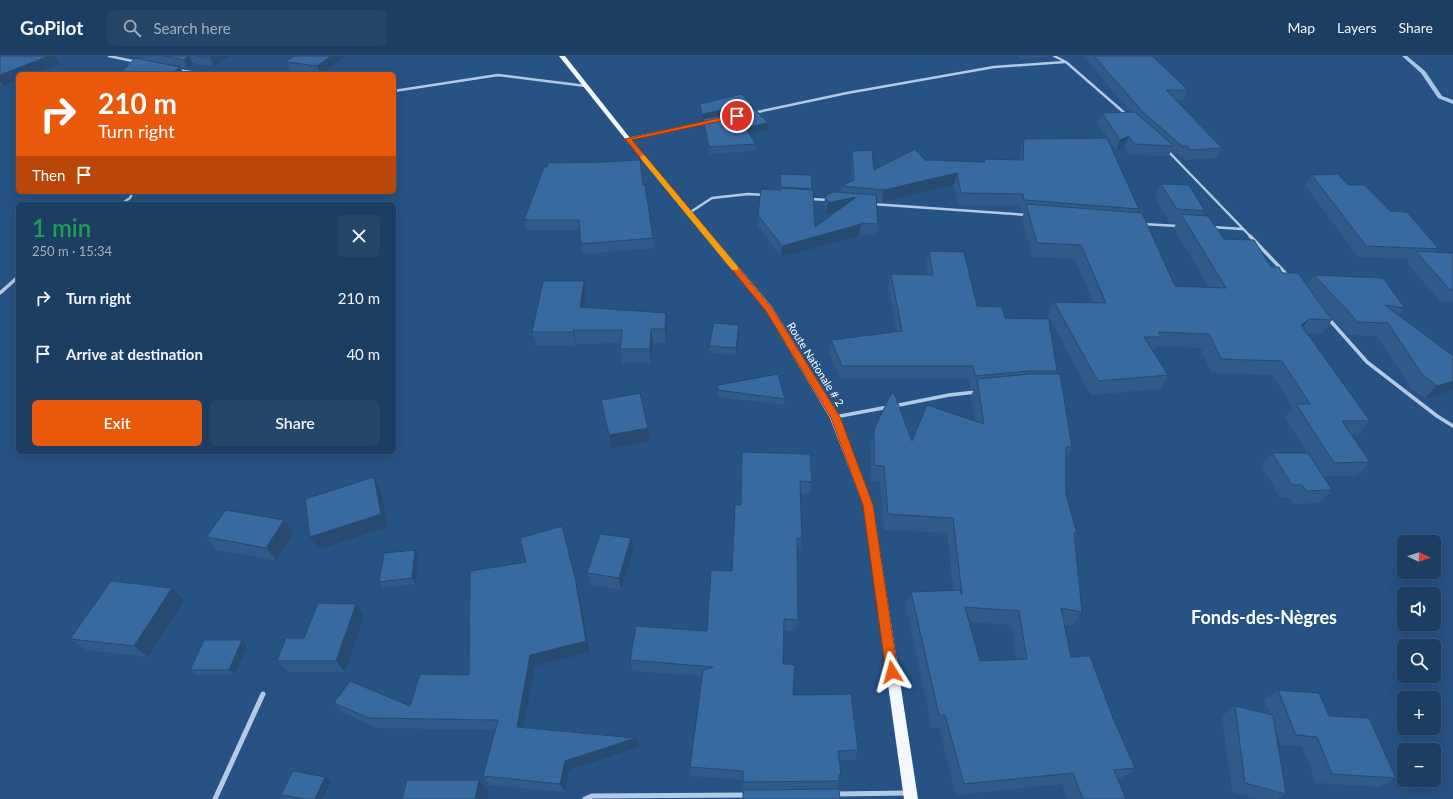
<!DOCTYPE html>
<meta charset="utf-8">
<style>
:root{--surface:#1d3e63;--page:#254569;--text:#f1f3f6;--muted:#a0aebe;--line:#3b5778;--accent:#ea580c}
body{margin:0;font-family:Lato,sans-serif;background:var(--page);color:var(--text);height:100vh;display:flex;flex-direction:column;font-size:15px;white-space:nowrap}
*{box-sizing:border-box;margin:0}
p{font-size:13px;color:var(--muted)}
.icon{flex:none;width:22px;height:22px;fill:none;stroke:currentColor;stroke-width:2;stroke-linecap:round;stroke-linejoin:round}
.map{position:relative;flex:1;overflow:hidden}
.panel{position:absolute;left:16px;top:146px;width:380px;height:252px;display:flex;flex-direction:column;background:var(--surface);border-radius:6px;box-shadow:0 4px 16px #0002,0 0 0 1px var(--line)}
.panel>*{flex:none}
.top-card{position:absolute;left:16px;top:16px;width:380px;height:122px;border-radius:6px;box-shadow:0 4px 16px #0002,0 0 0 1px var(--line);background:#ea580c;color:#fff;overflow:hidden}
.needle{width:26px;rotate:94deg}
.buttons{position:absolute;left:1397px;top:479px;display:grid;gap:8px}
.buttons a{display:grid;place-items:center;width:44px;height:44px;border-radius:6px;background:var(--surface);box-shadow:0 4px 16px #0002,0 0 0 1px var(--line);font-size:20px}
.pin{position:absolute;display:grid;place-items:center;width:34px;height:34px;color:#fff;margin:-17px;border:2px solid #fff;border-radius:50%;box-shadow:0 1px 4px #0007}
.me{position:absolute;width:44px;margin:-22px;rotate:352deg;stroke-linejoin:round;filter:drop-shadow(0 0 3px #0008)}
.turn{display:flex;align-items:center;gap:14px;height:84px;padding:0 16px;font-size:18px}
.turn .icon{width:52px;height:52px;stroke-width:2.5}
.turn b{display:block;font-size:28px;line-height:34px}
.then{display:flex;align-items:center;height:38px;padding:0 16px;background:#0003;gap:8px;font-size:15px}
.round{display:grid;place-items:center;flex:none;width:42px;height:42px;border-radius:6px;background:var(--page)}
.head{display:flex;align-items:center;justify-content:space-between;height:68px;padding:0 16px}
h1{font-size:24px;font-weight:600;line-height:30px;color:#1e9e55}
.primary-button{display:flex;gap:8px;margin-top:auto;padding:8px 16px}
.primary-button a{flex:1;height:46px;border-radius:6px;background:var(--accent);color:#fff;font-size:16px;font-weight:600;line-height:46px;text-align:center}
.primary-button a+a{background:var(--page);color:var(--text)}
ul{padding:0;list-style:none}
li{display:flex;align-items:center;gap:12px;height:56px;padding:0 16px}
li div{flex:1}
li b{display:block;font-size:15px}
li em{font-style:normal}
header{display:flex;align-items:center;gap:24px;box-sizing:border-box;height:56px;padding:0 20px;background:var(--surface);border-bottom:1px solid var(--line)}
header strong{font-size:19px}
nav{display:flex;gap:22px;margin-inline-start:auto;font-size:14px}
.search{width:280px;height:36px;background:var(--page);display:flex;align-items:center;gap:10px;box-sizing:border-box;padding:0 14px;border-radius:6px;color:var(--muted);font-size:15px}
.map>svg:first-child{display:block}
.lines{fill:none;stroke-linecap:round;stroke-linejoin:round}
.stream{fill:#a6c6e8;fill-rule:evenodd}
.street-far2{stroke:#b1cbe7;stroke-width:2.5}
.street-far1{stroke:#b1cbe7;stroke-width:3.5}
.street{stroke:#b1cbe7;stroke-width:5}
.primary{fill:#f3f7fe;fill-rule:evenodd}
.wall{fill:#305a8a;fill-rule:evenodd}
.shaded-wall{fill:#274a70}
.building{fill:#3869a0;stroke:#274a70;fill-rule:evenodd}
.route{fill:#ea580c;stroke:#983908}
.slow{fill:#f59e0b}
.labels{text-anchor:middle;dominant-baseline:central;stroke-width:4;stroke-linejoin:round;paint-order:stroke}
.street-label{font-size:11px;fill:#fff;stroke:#275284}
.near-district-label{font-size:18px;font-weight:bold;fill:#fff;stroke:#275284}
</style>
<header>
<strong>GoPilot</strong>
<div class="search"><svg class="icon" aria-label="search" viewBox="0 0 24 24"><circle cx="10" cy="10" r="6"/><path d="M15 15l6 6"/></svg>Search here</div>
<nav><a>Map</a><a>Layers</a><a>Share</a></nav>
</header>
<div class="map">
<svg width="1453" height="743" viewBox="0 0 1453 743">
<rect width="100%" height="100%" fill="#275284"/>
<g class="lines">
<!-- stream -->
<path class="stream" d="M1402,0H1407L1425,15L1442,40L1453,44V48L1438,42L1421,17Z"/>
<!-- street-far2 -->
<path class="street-far2" d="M109,0L137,6
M1054,0L1066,6L1128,60
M177,14L203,18
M394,35L498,19L586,30
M753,57L847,37L994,11L1065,6
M628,83L709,66
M1166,93L1251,181
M809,143L830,144
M121,148L130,142L133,136
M872,148L1027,159
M689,157L712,142L748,138L766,139
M1142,168L1179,170
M1212,171L1242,173"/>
<!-- street-far1 -->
<path class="street-far1" d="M1250,180L1288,220
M0,237L18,221
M1328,262L1367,306L1437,360L1453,370
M894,350L949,339L976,336
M835,361L888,351"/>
<!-- street -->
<path class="street" d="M836,738L907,737
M215,743L263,638
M585,743L592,740L747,739"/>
<!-- primary -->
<path class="primary" d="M559,0H565L630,82L772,251L840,361L873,449L918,743H904L863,449L830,362L766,255L626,84Z"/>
</g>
<!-- wall -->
<path class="wall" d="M0,0H55L60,8L34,18H18V24L3,30L0,28Z
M129,0H229L214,10L193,8L188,12L180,11L183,17L182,18H119L144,4L142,1Z
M346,0L321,18H316L290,15L286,6Z
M1019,0H1051L1021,3Z
M1083,0H1152L1188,34L1184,44H1175L1222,92L1217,102L1185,104L1182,101L1177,100L1171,95L1169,100L1129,99L1124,90L1116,95L1098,67L1102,57L1131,56Z
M700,48H751L750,54L768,74L749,78L756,88L755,95L709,98L704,70L703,64V65L701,55Z
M1024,83L1139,153L1137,156L1175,230L1209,231L1174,172L1176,167H1170L1155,141L1161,128L1205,155L1202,160L1224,183L1271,211L1307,229L1314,219L1405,252L1399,260L1453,334L1424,343L1410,331L1377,280L1347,279L1327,256L1332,264L1322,278L1306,277L1370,365L1358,379H1351L1370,406L1357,420H1323L1332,434L1320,447L1294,448L1290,442H1280L1262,410L1272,397H1307L1285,362L1293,352L1272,319L1212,317L1200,292L1156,290L1153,295L1168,319L1160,333L1091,339L1048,260L1054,246H1093L1075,203L1032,201L1022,162L1024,156H1020L1019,150L958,149L954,129L882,146L876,145L878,168L876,179H860L859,180L781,201L758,170V159L780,134V118L811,119L815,171L835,156L826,158L824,151L825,140L842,136V130L852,126L851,107L852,95L874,114L925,104L983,106L984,103L1020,104V95Z
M1312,119L1348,129L1390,155L1439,193L1436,196L1453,197V245H1440L1407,207L1410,203L1358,201L1305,129Z
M643,129L653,182L654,192L582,198L581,188L580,174H526L524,164Z
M929,195L977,250L1005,262L1057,315L1056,318L1072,391L1066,403V438L1077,478L1074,482L1082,556L1072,570L1064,569L1071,601L1113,662L1135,712L1122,723L1118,724L1126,743H1068L1062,728L956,739L939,672H932L906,550L911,536L953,534L947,477L884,474L880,426L870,425L871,390L874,373L912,385L975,365L971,340L974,333H970L969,323H840L829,297L831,284L897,276L888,231L891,218L928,219L926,208ZM969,566L1011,569L1016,603L980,605Z
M586,238L584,251L667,271L666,287H653L651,307H622L620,293L621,287L576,288V290H536L532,276Z
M739,276L736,299L709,297V290Z
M718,329L785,343L784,349L718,341Z
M601,344L650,385L611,393Z
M742,396L812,426L810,438H801L802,482L801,494H797L798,564L796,575H784L783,608L793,639L858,694L855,704H839L841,719L836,733L743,735V724L691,720L690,711L702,620L633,615L630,604L707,575L732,515L741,449Z
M284,464L294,477L276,504L217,494L206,481Z
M415,494L419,500L415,528L383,532L379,526Z
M633,494L621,534L590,529L587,517Z
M578,533L590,596L535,610L524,671L639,691L569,714L565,736L489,729L483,720L495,674L377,672L344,657L334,647L410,650L469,619Z
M184,544L148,601L86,594L70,583Z
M356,548L364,560L345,616H288L277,605L304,582Z
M242,584L247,590L235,619H196L190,614Z
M1278,634L1329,660L1396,722L1379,731L1316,727L1302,690L1281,689L1275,673L1286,738L1277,743H1258L1232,736L1222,660L1235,650L1270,658L1264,644Z
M325,721L331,725L323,743H287L281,739Z"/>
<!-- shaded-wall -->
<path class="shaded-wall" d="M49,0H55L60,8L34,18H18V24L3,30L0,25V19Z
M188,0H189L193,8L188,12L184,4Z
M212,0H229L214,10L210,2Z
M331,0H346L321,18H320L317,10Z
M180,11L183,17L182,18H171Z
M751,48L750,54L703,65L702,58Z
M768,67V74L745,79V72Z
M1129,80L1124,90L1116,95L1120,84Z
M957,117L954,129L882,146L884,134Z
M855,141L854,152L826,158L828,147Z
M861,168L859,180L781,201L782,190Z
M584,225L586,238L582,265L580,251Z
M666,257L667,271L666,287L665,273Z
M1309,263L1298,277L1301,269Z
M739,269V276L736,299V292Z
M651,273L653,287L651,307L650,293Z
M574,274L576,288V290L573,276Z
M1453,325V334L1424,343L1437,330Z
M648,372L650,385L611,393L609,379Z
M374,421L381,434L388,471L319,493L310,481Z
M284,464L294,477L276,504L266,492Z
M562,470L578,533L590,596L535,610L522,680L517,671L530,599Z
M631,482L633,494L621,534L619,522Z
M415,494L419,500L415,528L412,522Z
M172,532L184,544L148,601L134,590Z
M356,548L364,560L345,616L336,605Z
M242,584L247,590L235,619L229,614Z
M636,682L639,691L569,714L565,736L560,728L565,705Z
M325,721L331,725L323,743H315Z
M479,724L489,737L487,743H475Z"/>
<!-- building -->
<path class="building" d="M0,0H49L0,19Z
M164,0H188L184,4Z
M196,0H212L210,2Z
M294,0H331L317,10L286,6Z
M1094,0H1152L1188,34H1166L1222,92L1190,94L1187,90H1182L1143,56Z
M135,2L180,11L171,18H119Z
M741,38L751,48L702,58L700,48Z
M755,53L768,67L745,72L756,88L709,91L703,63Z
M1135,56L1174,90L1134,88L1129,80L1120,84L1102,57Z
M1107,82L1139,153L1024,144L1023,138L961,137L957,117L884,134L842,130L854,124L852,95L872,94L874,114L915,93L925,104L985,106L984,103L1023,104L1024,83Z
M640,104L643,129H645L653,182L581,188L579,164H524L544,111H547L548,107L604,106Z
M780,118L811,119L812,133L781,131Z
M1338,118L1348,129H1364L1390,155L1407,156L1439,193L1366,190L1312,119Z
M1161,128L1189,129L1205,155L1177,153Z
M781,132L813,134L815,171L855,142V141L828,147L825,140L833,136L876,139L878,168L861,167V168L782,190L758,159L761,133L781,134Z
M1026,148L1142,157L1175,230L1226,232L1181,158L1208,160L1224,183L1254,184L1271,211H1279L1282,217H1298L1332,264L1309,263L1301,269L1370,365H1342L1370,406L1334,407L1296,348H1310L1282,305L1221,303L1209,278L1159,276L1161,281H1144L1168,319L1098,325L1054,246L1106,247L1081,189L1037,187Z
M929,195L964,196L977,250L1002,251L1005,262L1049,263L1057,315H1028L975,320L973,310H842L831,284L902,275L891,218L933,219Z
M1416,195L1453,197V234H1450Z
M1314,219L1383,222L1405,252L1385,249L1453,300V325L1437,330L1422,318L1388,267L1358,266Z
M543,225H584L580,251L666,257L665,273H651L650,293H620L622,274H574L573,276H532Z
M714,267L739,269L736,292L709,290Z
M778,318L785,343L718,334V329Z
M1030,318H1060L1072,391H1066V438L1077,478L1074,477L1082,556L1061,552L1071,601L1090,600L1113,662L1135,712L1114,714L1126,743H1083L1073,717L964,728L945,659H939L911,536L960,534L962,539L953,462L888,458L884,410L874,409V373L891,338L894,337L912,385L927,349L984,368L977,323ZM965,551L1019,555L1027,603L980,605Z
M640,337L648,372L609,379L601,344Z
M742,396L810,398L812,426L800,425L802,482H797L798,564L784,563L783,608L795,609L793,639L851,638L858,694L838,695L841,719H839V725L743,726V715L690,711L703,614L713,611L630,604L636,570L707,575L711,514L732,515L735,449H741Z
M1272,397H1308L1332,434L1306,435L1302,429H1292Z
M374,421L381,458L310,481L305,443Z
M226,454L284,464L266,492L206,481Z
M562,470L575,521L586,585L530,599L517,671L636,682L565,705L560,728L483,720L498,664L369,662L334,647L350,625L410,650L420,618L469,619L470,515L526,506L520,482Z
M600,478L631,482L619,522L587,517Z
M415,494L412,522L379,526L384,497Z
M111,525L172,532L134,590L70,583Z
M318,547L356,548L336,605H277L286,582H304Z
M204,584H242L229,614H190Z
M1278,634L1319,637L1329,660L1369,662L1396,722L1332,718L1317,681L1296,679Z
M1235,650L1273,659L1286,738L1245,727Z
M293,715L325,721L315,743H305L281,739Z
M407,724H479L475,743H402Z
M839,733L840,743H743V734Z"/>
<!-- route -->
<path class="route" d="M737,58L740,60L739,61L632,84L772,252L840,361L873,449L898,616L896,620L892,622L888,620L886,616L863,449L831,362L766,255L625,83Z"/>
<!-- slow -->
<path class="slow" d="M643,99L645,100L738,211V214H732L641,103L640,101Z"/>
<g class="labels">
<!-- street labels -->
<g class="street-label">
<text transform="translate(816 308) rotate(58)">Route Nationale # 2</text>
</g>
<!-- near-district labels -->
<g class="near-district-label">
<text x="1264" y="561">Fonds-des-Nègres</text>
</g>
</g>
</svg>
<div class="buttons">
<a><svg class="needle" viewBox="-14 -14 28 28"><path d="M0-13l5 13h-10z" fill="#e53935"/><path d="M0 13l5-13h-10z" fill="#a0aebe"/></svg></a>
<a><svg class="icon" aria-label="sound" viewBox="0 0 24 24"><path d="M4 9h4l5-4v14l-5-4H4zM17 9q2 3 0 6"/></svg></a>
<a><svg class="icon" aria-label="search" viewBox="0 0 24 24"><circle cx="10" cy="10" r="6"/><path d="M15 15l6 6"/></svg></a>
<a>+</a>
<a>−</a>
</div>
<div class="pin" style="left:737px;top:60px;background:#d93025"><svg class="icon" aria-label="arrive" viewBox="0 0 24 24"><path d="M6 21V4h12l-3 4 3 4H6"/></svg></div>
<svg class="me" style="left:892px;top:616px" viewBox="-20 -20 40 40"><path d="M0-17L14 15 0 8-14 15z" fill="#ea580c" stroke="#fff" stroke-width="4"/></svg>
<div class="top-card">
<div class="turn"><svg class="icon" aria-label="right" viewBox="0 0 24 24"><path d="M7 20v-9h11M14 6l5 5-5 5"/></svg><div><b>210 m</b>Turn right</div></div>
<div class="then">Then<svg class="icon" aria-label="arrive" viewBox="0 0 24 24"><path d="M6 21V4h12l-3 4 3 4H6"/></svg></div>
</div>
<section class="panel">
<div class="head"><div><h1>1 min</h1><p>250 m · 15:34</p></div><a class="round"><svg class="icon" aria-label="close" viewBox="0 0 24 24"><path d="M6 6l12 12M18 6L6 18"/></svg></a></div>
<ul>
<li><svg class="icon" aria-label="right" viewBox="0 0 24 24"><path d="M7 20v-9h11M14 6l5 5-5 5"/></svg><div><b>Turn right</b></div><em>210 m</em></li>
<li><svg class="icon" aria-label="arrive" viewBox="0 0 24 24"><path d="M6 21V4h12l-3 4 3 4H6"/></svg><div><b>Arrive at destination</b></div><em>40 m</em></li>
</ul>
<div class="primary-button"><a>Exit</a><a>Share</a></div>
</section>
</div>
